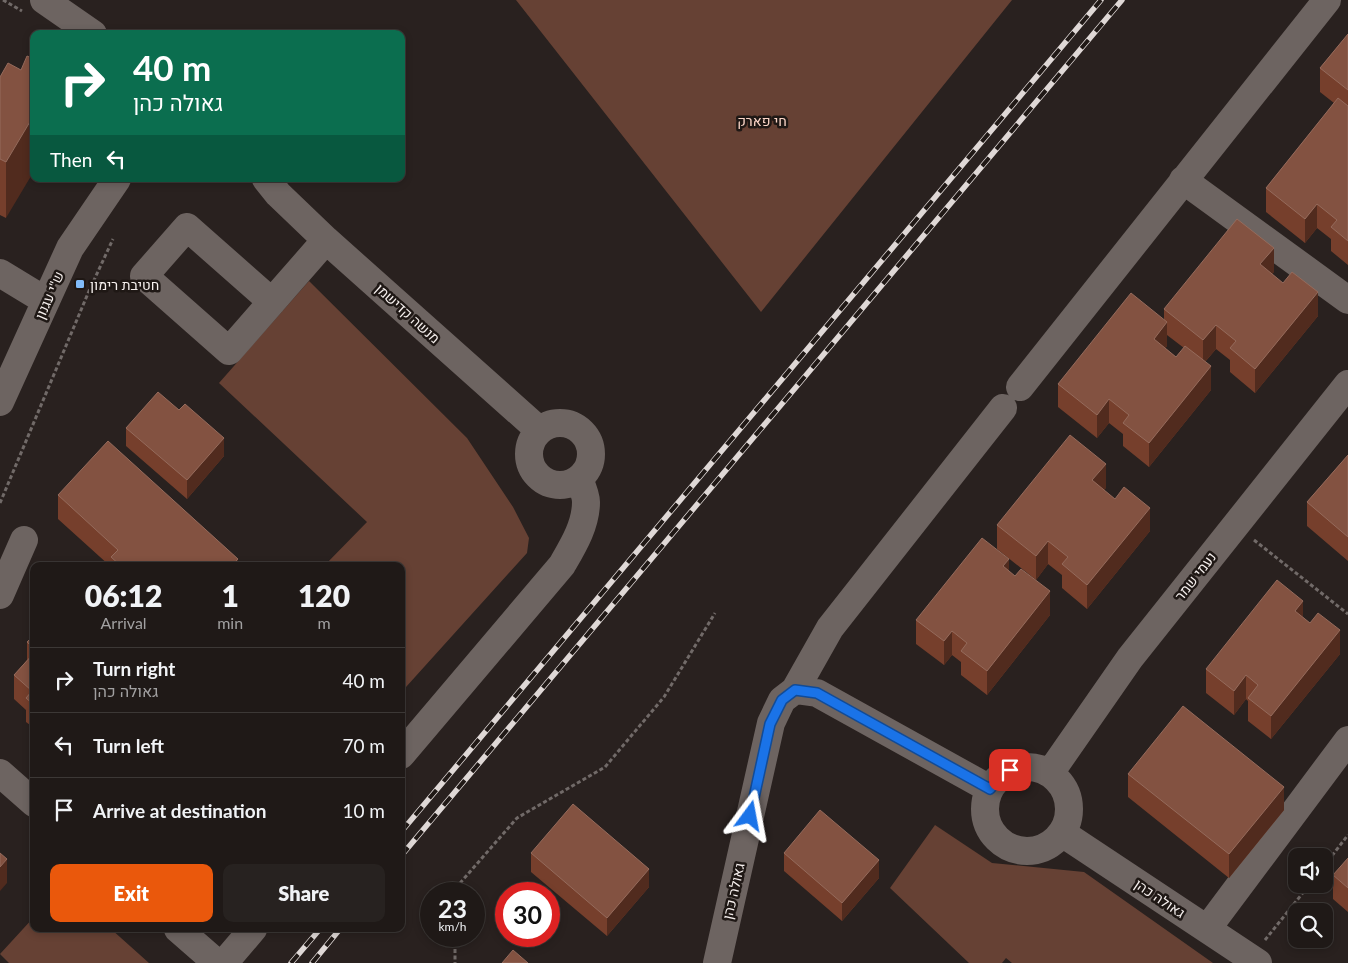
<!DOCTYPE html>
<meta charset="utf-8">
<style>
:root{--surface:#1f1917;--page:#272220;--text:#f1f3f6;--muted:#a1a0a1;--line:#3c3836;--accent:#ea580c}
body{margin:0;font-family:Lato,Heebo,sans-serif;background:var(--page);color:var(--text);height:100vh;display:flex;flex-direction:column;font-size:19px;white-space:nowrap}
*{box-sizing:border-box;margin:0}
p{font-size:16px;color:var(--muted)}
.icon{flex:none;width:28px;height:28px;fill:none;stroke:currentColor;stroke-width:2;stroke-linecap:round;stroke-linejoin:round}
.map{position:relative;flex:1;overflow:hidden}
.details{position:absolute;left:30px;top:562px;width:375px;height:370px;display:flex;flex-direction:column;background:var(--surface);border-radius:10px;box-shadow:0 2px 8px #0003,0 0 0 1px var(--line)}
.details>*{flex:none}
.hud{position:absolute;left:30px;top:30px;width:375px;height:152px;border-radius:10px;box-shadow:0 2px 8px #0003,0 0 0 1px var(--line);background:#0b6e4f;color:#fff;overflow:hidden}
.buttons{position:absolute;left:1288px;top:848px;display:grid;gap:10px}
.buttons a{display:grid;place-items:center;width:45px;height:45px;border-radius:10px;background:var(--surface);box-shadow:0 2px 8px #0003,0 0 0 1px var(--line);font-size:25px}
.speed{position:absolute;left:420px;top:882px;display:flex;gap:10px;font-size:25px;font-weight:700;text-align:center}
.speed>*{display:grid;place-content:center;width:65px;height:65px;border-radius:50%;background:var(--surface);box-shadow:0 2px 8px #0003,0 0 0 1px var(--line);line-height:1}
.speed small{font-size:12px;font-weight:400}
.speed .limit{border:8px solid #d22;background:#fff;color:#111}
.pin{position:absolute;display:grid;place-items:center;width:42px;height:42px;color:#fff;margin:-21px;border-radius:10px;box-shadow:0 2px 8px #0006}
.me{position:absolute;width:55px;margin:-28px;rotate:13deg;stroke-linejoin:round;filter:drop-shadow(0 0 4px #0008)}
.turn{display:flex;align-items:center;gap:18px;height:105px;padding:0 20px;font-size:22px}
.turn .icon{width:65px;height:65px;stroke-width:2.5}
.turn b{display:block;font-size:35px;line-height:42px}
.then{display:flex;align-items:center;height:48px;padding:0 20px;background:#0003;gap:10px;font-size:19px}
.eta{display:flex;justify-content:space-evenly;align-items:center;height:85px;text-align:center}
.eta b{font-size:30px;font-weight:800;line-height:35px}
.button{display:flex;gap:10px;margin-top:auto;padding:10px 20px}
.button a{flex:1;height:58px;border-radius:10px;background:var(--accent);color:#fff;font-size:20px;font-weight:800;line-height:58px;text-align:center}
.button a+a{background:var(--page);color:var(--text)}
ul{padding:0;list-style:none}
li{display:flex;align-items:center;gap:15px;height:65px;padding:0 20px;border-top:1px solid var(--line)}
li div{flex:1}
li b{display:block;font-size:19px}
li em{font-style:normal}
.map>svg:first-child{display:block}
.green{fill:#664134}
.lines{fill:none;stroke-linecap:round;stroke-linejoin:round}
.path{stroke:#716a68;stroke-width:3;stroke-dasharray:4 2.5;stroke-linecap:butt}
.minor{stroke:#6d6461;stroke-width:28}
.rail-casing{stroke:#dfd8d6;stroke-width:5.5}
.rail{stroke:#1f1815;stroke-width:4;stroke-dasharray:11;stroke-linecap:butt}
.wall{fill:#763f2c;fill-rule:evenodd}
.shaded-wall{fill:#512b1e}
.building{fill:#835241;stroke:#956b5c}
.route-casing{stroke:#114b97;stroke-width:12}
.route{stroke:#1a73e8;stroke-width:9}
.poi-dot{fill:#81bcfa;stroke:#1f1815;stroke-width:2}
.labels{text-anchor:middle;dominant-baseline:central;stroke-width:5;stroke-linejoin:round;paint-order:stroke}
.park-label{font-size:14px;fill:#fcd6c8;stroke:#1f1815}
.poi-label{font-size:14px;fill:#f6f0ee;stroke:#1f1815;text-anchor:start}
.street-label{font-size:14px;fill:#f6f0ee;stroke:#1f1815}
</style>
<div class="map">
<svg width="1348" height="963" viewBox="0 0 1348 963">
<rect width="100%" height="100%" fill="#29211f"/>
<!-- green -->
<path class="green" d="M516,0H1012L761,312Z
M309,281L467,438L513,507L529,538L527,553L406,687L401,684V566H324L367,522L219,383Z
M935,825L992,863L1084,872L1213,963H1012L1006,958L1002,963H969L890,888Z
M34,917V929H111L149,963H9L0,954Z"/>
<g class="lines">
<!-- path -->
<path class="path" d="M3,0L22,11
M0,503L89,291L113,239
M1254,540L1348,614
M1324,866L1348,835
M454,894V890L517,818L605,767L664,697L715,613
M455,936V963
M1265,940L1310,884"/>
<!-- minor -->
<path class="minor" d="M44,0L93,34
M266,179L278,194L326,240L539,430
M1183,180L1348,300
M0,273L46,301
M272,302L187,227L144,276L229,351L326,240
M1020,387L1327,0
M0,402L70,248L117,179
M529 454a31 31 0 1 1 62 0a31 31 0 1 1-62 0Z
M0,595L24,540
M795,690L830,628L1003,408
M401,755L562,565C573,546 586,525 586,502C586,495 582,486 579,479
M985 809a42 42 0 1 1 84 0a42 42 0 1 1-84 0Z
M0,773L34,803
M1050,773L1130,658L1348,384
M1062,833L1258,963
M178,929L217,963
M1207,929L1348,740
M224,963L253,929
M717,963L771,723L782,700L795,690L817,693L990,789"/>
<defs>
<path id="rail" d="M401,832L1101,0
M401,856L1122,0
M291,963L320,929
M312,963L340,929"/>
</defs>
<!-- rail casing -->
<use href="#rail" class="rail-casing"/>
<!-- rail -->
<use href="#rail" class="rail"/>
</g>
<!-- wall -->
<path class="wall" d="M1348,34V265L1331,251V239L1317,228L1305,243L1266,212V188L1334,103L1320,92V68Z
M8,63L6,218L0,215V77Z
M1274,272L1272,274L1318,316L1255,393L1230,372V360L1216,349L1205,362L1211,390L1149,467L1123,446V434L1109,423L1097,438L1058,407V384L1164,320V309ZM1167,335L1184,348L1176,357L1165,348L1167,346Z
M126,428L224,456L187,499L126,446Z
M1348,455V561L1307,526V502Z
M1106,488L1104,490L1150,531L1087,609L1062,588V575L1048,564L1036,580L997,549V525Z
M58,495L238,566H110L58,519Z
M1009,571L1050,615L987,695L961,675V662L952,655L944,665L916,644V620Z
M1303,617L1340,654L1271,739L1248,721V701L1246,699L1234,715L1206,693V669Z
M34,635V728L26,722V710L14,699V675L27,660V642Z
M1128,774L1284,810L1229,878L1128,797Z
M531,853L649,887L607,936L531,872Z
M784,853L879,878L842,921L784,871Z
M1348,858V912L1333,899V875Z"/>
<!-- shaded-wall -->
<path class="shaded-wall" d="M34,115V171L6,218V162Z
M1317,204V228L1305,243V219Z
M1274,248V272L1260,288V264Z
M1318,292V316L1255,393V369Z
M1167,322V346L1154,362V339Z
M1216,325V349L1203,364V340Z
M1211,366V390L1149,467V443Z
M1109,399V423L1097,438V415Z
M224,438V456L187,499V480Z
M1106,464V488L1092,504V480Z
M1150,508V531L1087,609V585Z
M1048,541V564L1036,580V556Z
M238,559V566H231Z
M1009,559V582L1003,566Z
M1050,591V615L987,695V671Z
M1303,601V624L1295,611Z
M1340,630V654L1271,739V716Z
M952,631V655L944,665V641Z
M1246,675V699L1234,715V691Z
M1284,787V810L1229,878V854Z
M7,859V883L0,891V867Z
M879,860V878L842,921V903Z
M649,869V887L607,936V918Z"/>
<!-- building -->
<path class="building" d="M1348,34V90L1320,68Z
M27,56L34,59V115L6,162L0,159V77L8,63L21,70Z
M1338,98L1348,106V241L1331,227L1337,220L1317,204L1305,219L1266,188Z
M1237,219L1274,248L1260,264L1283,283L1292,272L1318,292L1255,369L1230,348L1236,341L1216,325L1203,340L1164,309Z
M1131,293L1167,322L1154,339L1176,357L1185,346L1211,366L1149,443L1123,423L1129,415L1109,399L1097,415L1058,384Z
M158,392L179,410L185,404L224,438L187,480L126,428Z
M1070,435L1106,464L1092,480L1115,499L1124,487L1150,508L1087,585L1062,564L1068,557L1048,541L1036,556L997,525Z
M108,441L238,559L231,566H121L111,557L118,550L58,495Z
M1348,455V537L1307,502Z
M982,538L1009,559L1003,566L1015,576L1021,569L1050,591L987,671L961,651L967,643L952,631L944,641L916,620Z
M1277,580L1303,601L1295,611L1310,623L1318,613L1340,630L1271,716L1248,698L1258,685L1246,675L1234,691L1206,669Z
M34,635V649L27,642Z
M34,653V705L26,698L32,691L14,675Z
M1183,706L1284,787L1229,854L1128,774Z
M573,804L649,869L607,918L531,853Z
M820,810L879,860L842,903L784,853Z
M0,853L7,859L0,867Z
M1348,858V888L1333,875Z
M513,950L528,963H502Z"/>
<g class="lines">
<defs>
<path id="route" d="M750,816L770,724L782,700L795,690L817,693L990,789L999,778L1010,770"/>
</defs>
<!-- route casing -->
<use href="#route" class="route-casing"/>
<!-- route -->
<use href="#route" class="route"/>
</g>
<!-- markers -->
<rect class="poi-dot" x="75" y="279" width="10" height="10" rx="2.5"/>
<g class="labels">
<!-- park labels -->
<g class="park-label">
<text x="762" y="120">חי פארק</text>
</g>
<!-- poi labels -->
<g class="poi-label">
<text x="90" y="284">חטיבת רימון</text>
</g>
<!-- street labels -->
<g class="street-label">
<text transform="translate(49 295) rotate(-66)">ש"י עגנון</text>
<text transform="translate(408 313) rotate(42)">מנשה קדישמן</text>
<text transform="translate(1195 576) rotate(-52)">נעמי שמר</text>
<text transform="translate(733 891) rotate(-77)">גאולה כהן</text>
<text transform="translate(1160 898) rotate(34)">גאולה כהן</text>
</g>
</g>
</svg>
<div class="buttons">
<a><svg class="icon" aria-label="sound" viewBox="0 0 24 24"><path d="M4 9h4l5-4v14l-5-4H4zM17 9q2 3 0 6"/></svg></a>
<a><svg class="icon" aria-label="search" viewBox="0 0 24 24"><circle cx="10" cy="10" r="6"/><path d="M15 15l6 6"/></svg></a>
</div>
<div class="speed"><div>23<small>km/h</small></div><div class="limit">30</div></div>
<div class="pin" style="left:1010px;top:770px;background:#d93025"><svg class="icon" aria-label="arrive" viewBox="0 0 24 24"><path d="M6 21V4h12l-3 4 3 4H6"/></svg></div>
<svg class="me" style="left:750px;top:816px" viewBox="-20 -20 40 40"><path d="M0-17L14 15 0 8-14 15z" fill="#1a73e8" stroke="#fff" stroke-width="4"/></svg>
<div class="hud">
<div class="turn"><svg class="icon" aria-label="right" viewBox="0 0 24 24"><path d="M7 20v-9h11M14 6l5 5-5 5"/></svg><div><b>40 m</b>גאולה כהן</div></div>
<div class="then">Then<svg class="icon" aria-label="left" viewBox="0 0 24 24"><path d="M17 20v-9H6M10 6l-5 5 5 5"/></svg></div>
</div>
<section class="details">
<div class="eta">
<div><b>06:12</b><p>Arrival</p></div>
<div><b>1</b><p>min</p></div>
<div><b>120</b><p>m</p></div>
</div>
<ul>
<li><svg class="icon" aria-label="right" viewBox="0 0 24 24"><path d="M7 20v-9h11M14 6l5 5-5 5"/></svg><div><b>Turn right</b><p>גאולה כהן</p></div><em>40 m</em></li>
<li><svg class="icon" aria-label="left" viewBox="0 0 24 24"><path d="M17 20v-9H6M10 6l-5 5 5 5"/></svg><div><b>Turn left</b></div><em>70 m</em></li>
<li><svg class="icon" aria-label="arrive" viewBox="0 0 24 24"><path d="M6 21V4h12l-3 4 3 4H6"/></svg><div><b>Arrive at destination</b></div><em>10 m</em></li>
</ul>
<div class="button"><a>Exit</a><a>Share</a></div>
</section>
</div>
